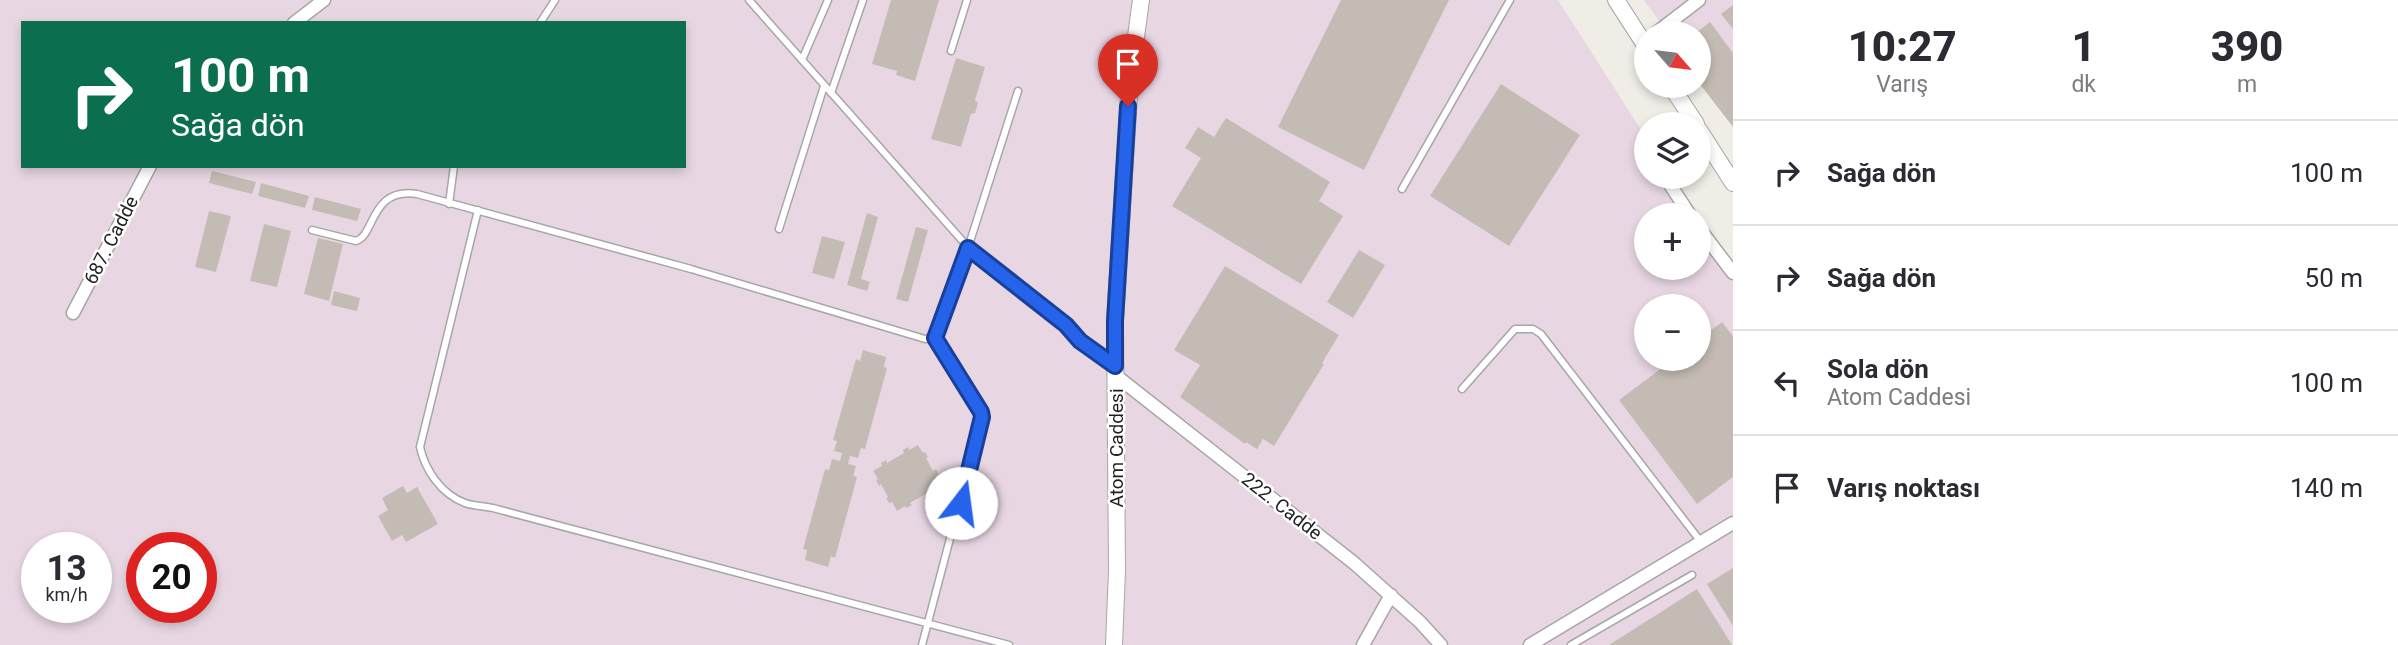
<!DOCTYPE html>
<html lang="tr">
<meta charset="utf-8">
<style>
:root{--surface:#fff;--page:#f2f2f3;--text:#2b2b33;--muted:#7c7c81;--line:#e1e1e2}
body{margin:0;font-family:Roboto,sans-serif;background:var(--page);color:var(--text);height:100vh;display:flex;flex-direction:column;font-size:26px;white-space:nowrap}
*{box-sizing:border-box;margin:0}
p{font-size:23px;color:var(--muted)}
.icon{flex:none;width:38px;height:38px;fill:none;stroke:currentColor;stroke-width:2;stroke-linecap:round;stroke-linejoin:round}
.map{position:relative;flex:1;overflow:hidden}
.drawer{display:flex;flex-direction:column;background:var(--surface);width:665px}
.drawer>*{flex:none}
.hud{position:absolute;left:21px;top:21px;width:665px;height:147px;border-radius:0px;box-shadow:0 4px 10px #0003;background:#0b6e4f;color:#fff;overflow:hidden}
.needle{width:46px;rotate:118deg}
.tools{position:absolute;left:1634px;top:21px;display:grid;gap:14px}
.tools a{display:grid;place-items:center;width:77px;height:77px;border-radius:50%;background:var(--surface);box-shadow:0 4px 10px #0003;font-size:35px}
.speed{position:absolute;left:21px;top:532px;display:flex;gap:14px;font-size:35px;font-weight:700;text-align:center}
.speed>*{display:grid;place-content:center;width:91px;height:91px;border-radius:50%;background:var(--surface);box-shadow:0 4px 10px #0003;line-height:1}
.speed small{font-size:18px;font-weight:400}
.speed .limit{border:10px solid #d22;background:#fff;color:#111}
.pin{position:absolute;display:grid;place-items:center;width:60px;height:60px;color:#fff;margin:-72px -30px;border-radius:50% 50% 50% 0;rotate:-45deg;box-shadow:0 0 7px #0007}
.pin .icon{rotate:45deg}
.me{position:absolute;width:77px;margin:-38px;rotate:15deg;stroke-linejoin:round;filter:drop-shadow(0 0 5px #0008)}
.turn{display:flex;align-items:center;gap:24px;height:147px;padding:0 35px;font-size:32px}
.turn .icon{width:91px;height:91px;stroke-width:2.5}
.turn b{display:block;font-size:49px;line-height:60px}
.eta{display:flex;justify-content:space-evenly;align-items:center;height:119px;text-align:center}
.eta b{font-size:42px;font-weight:800;line-height:49px}
ul{padding:0;list-style:none}
li{display:flex;align-items:center;gap:21px;height:105px;padding:0 35px;border-top:2px solid var(--line)}
li div{flex:1}
li b{display:block;font-size:26px}
li em{font-style:normal}
main{display:flex;flex:1;min-height:0}
.map>svg:first-child{display:block}
.industrial{fill:#e8d7e3;fill-rule:evenodd}
.building{fill:#c4bcb4}
.lines{fill:none;stroke-linecap:round;stroke-linejoin:round}
.service-casing{stroke:#a6a6a6;stroke-width:9}
.minor-casing{stroke:#a6a6a6;stroke-width:15}
.tertiary-casing{stroke:#a6a6a6;stroke-width:18}
.service{stroke:#fff;stroke-width:6}
.minor{stroke:#fff;stroke-width:12}
.tertiary{stroke:#fff;stroke-width:16}
.route-casing{stroke:#184099;stroke-width:18}
.route{stroke:#2563eb;stroke-width:12}
.labels{text-anchor:middle;dominant-baseline:central;stroke-width:5;stroke-linejoin:round;paint-order:stroke}
.street-label{font-size:19px;fill:#1f1f1f;stroke:#fff}
</style>
<main>
<div class="map">
<svg width="1733" height="645" viewBox="0 0 1733 645">
<rect width="100%" height="100%" fill="#efede5"/>
<!-- industrial -->
<path class="industrial" d="M0,0H1558L1647,139V177H1671L1696,215H1647V268H1699V221L1733,273V645H0ZM23,23H684V166H23ZM1647,306H1699V359H1647ZM37,548H96V607H37ZM142,548H201V607H142Z
M1644,0H1733V122L1699,33H1668Z"/>
<!-- building -->
<path class="building" d="M891,0H939L915,81L896,75L897,71L872,64Z
M1341,0H1449L1364,170L1278,127Z
M1733,5V29L1721,14Z
M1710,22L1733,53V127L1699,83V33H1696Z
M956,58L985,67L975,100L978,103L975,113L971,114L961,147L931,139Z
M1501,84L1580,135L1509,246L1430,196Z
M1226,118L1330,182L1319,201L1343,216L1301,284L1172,206L1201,158L1185,148L1198,127L1214,137Z
M212,171L256,182L252,194L209,183Z
M261,183L309,196L305,208L258,196Z
M315,197L361,209L357,221L312,210Z
M209,211L231,216L216,272L195,267Z
M867,213L878,217L861,279L870,282L867,291L847,285Z
M264,224L291,231L277,287L250,281Z
M916,227L928,230L908,302L896,299Z
M822,236L845,242L834,279L812,273Z
M318,238L343,244L329,301L304,294Z
M1359,250L1385,265L1353,318L1327,302Z
M1225,266L1339,335L1322,363L1324,364L1274,446L1263,439L1257,449L1246,442L1245,444L1180,397L1200,365L1174,350Z
M334,291L360,298L357,311L331,305Z
M1722,322L1733,336V477L1697,504L1619,400L1674,359H1699V339Z
M863,350L886,357L884,367L887,368L865,449L861,448L858,458L850,456L848,464L856,466L853,476L857,477L835,558L831,556L828,567L805,560L807,550L803,549L825,469L829,470L832,459L840,461L842,453L834,451L837,441L833,440L856,359L860,361Z
M918,445L923,453L925,452L928,457L926,458L933,471L936,469L939,475L936,476L941,485L933,490L934,492L929,495L927,493L910,503L912,505L906,508L905,506L897,511L892,502L889,503L886,498L888,497L881,484L879,486L876,480L878,479L873,471L882,466L881,463L886,460L887,463L904,453L903,450L908,447L909,450Z
M403,486L407,493L417,487L438,524L406,542L402,535L392,541L378,516L388,510L382,498Z
M1733,568V626L1707,584Z
M1697,589L1732,645H1609Z"/>
<g class="lines">
<defs>
<path id="service" d="M749,0L975,255L1066,325L1080,341L1114,365
M540,23L555,0
M951,51L967,0
M802,60L828,0
M831,93L863,0
M1402,189L1510,0
M449,204L454,166
M478,210L420,447C425,470 441,494 465,503C473,506 484,506 493,508L1009,645
M779,229L824,86
M312,230L356,241C375,236 370,187 417,194L691,269L925,339L935,338L968,248L1018,91
M1462,389L1515,329H1533L1541,334L1701,542
M922,645L982,417L977,406L935,338
M1571,645L1692,575"/>
<path id="minor" d="M294,23L324,0
M1656,33L1699,0
M1665,177L1690,215
M1699,228L1733,273
M73,313L150,166
M1115,375L1354,563L1420,622L1441,645
M1363,645L1391,595
M1530,645L1733,523"/>
<path id="tertiary" d="M1616,0L1647,48
M1671,86L1696,124
M1699,130L1733,183
M1114,645L1117,571L1115,321L1130,80L1141,0"/>
</defs>
<!-- service casing -->
<use href="#service" class="service-casing"/>
<!-- minor casing -->
<use href="#minor" class="minor-casing"/>
<!-- tertiary casing -->
<use href="#tertiary" class="tertiary-casing"/>
<!-- service -->
<use href="#service" class="service"/>
<!-- minor -->
<use href="#minor" class="minor"/>
<!-- tertiary -->
<use href="#tertiary" class="tertiary"/>
</g>
<g class="lines">
<defs>
<path id="route" d="M961,503L982,417L981,412L935,338L968,248L1066,325L1080,341L1115,366V321L1128,106"/>
</defs>
<!-- route casing -->
<use href="#route" class="route-casing"/>
<!-- route -->
<use href="#route" class="route"/>
</g>
<g class="labels">
<!-- street labels -->
<g class="street-label">
<text transform="translate(111 240) rotate(-63)">687. Cadde</text>
<text transform="translate(1116 448) rotate(-90)">Atom Caddesi</text>
<text transform="translate(1282 506) rotate(38)">222. Cadde</text>
</g>
</g>
</svg>
<div class="tools">
<a><svg class="needle" viewBox="-14 -14 28 28"><path d="M0-13l5 13h-10z" fill="#e53935"/><path d="M0 13l5-13h-10z" fill="#7c7c81"/></svg></a>
<a><svg class="icon" aria-label="layers" viewBox="0 0 24 24"><path d="M12 4l9 5-9 5-9-5zM3 14l9 5 9-5"/></svg></a>
<a>+</a>
<a>−</a>
</div>
<div class="speed"><div>13<small>km/h</small></div><div class="limit">20</div></div>
<div class="pin" style="left:1128px;top:106px;background:#d93025"><svg class="icon" aria-label="arrive" viewBox="0 0 24 24"><path d="M6 21V4h12l-3 4 3 4H6"/></svg></div>
<svg class="me" style="left:961px;top:503px" viewBox="-20 -20 40 40"><circle r="19" fill="#fff"/><path d="M0-13L10 11 0 6-10 11z" fill="#2563eb"/></svg>
<div class="hud">
<div class="turn"><svg class="icon" aria-label="right" viewBox="0 0 24 24"><path d="M7 20v-9h11M14 6l5 5-5 5"/></svg><div><b>100 m</b>Sağa dön</div></div>
</div>
</div>
<section class="drawer">
<div class="eta">
<div><b>10:27</b><p>Varış</p></div>
<div><b>1</b><p>dk</p></div>
<div><b>390</b><p>m</p></div>
</div>
<ul>
<li><svg class="icon" aria-label="right" viewBox="0 0 24 24"><path d="M7 20v-9h11M14 6l5 5-5 5"/></svg><div><b>Sağa dön</b></div><em>100 m</em></li>
<li><svg class="icon" aria-label="right" viewBox="0 0 24 24"><path d="M7 20v-9h11M14 6l5 5-5 5"/></svg><div><b>Sağa dön</b></div><em>50 m</em></li>
<li><svg class="icon" aria-label="left" viewBox="0 0 24 24"><path d="M17 20v-9H6M10 6l-5 5 5 5"/></svg><div><b>Sola dön</b><p>Atom Caddesi</p></div><em>100 m</em></li>
<li><svg class="icon" aria-label="arrive" viewBox="0 0 24 24"><path d="M6 21V4h12l-3 4 3 4H6"/></svg><div><b>Varış noktası</b></div><em>140 m</em></li>
</ul>
</section>
</main>
